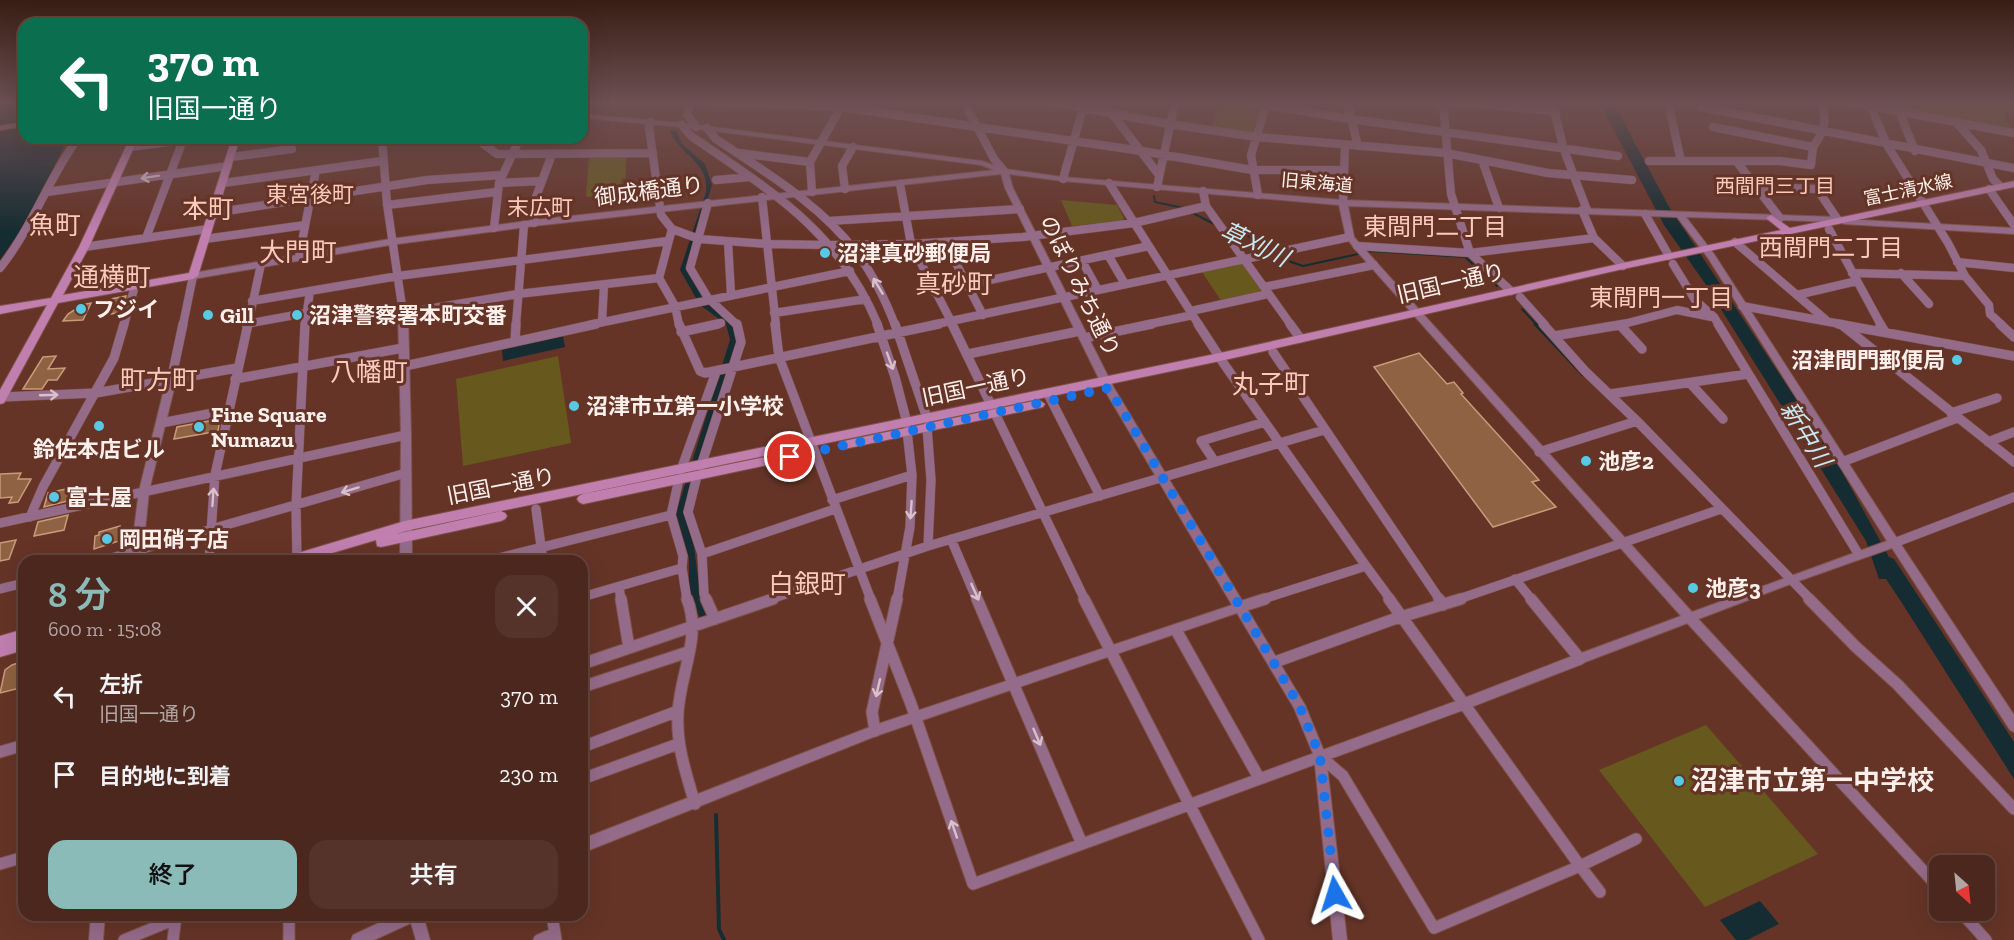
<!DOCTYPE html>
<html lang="ja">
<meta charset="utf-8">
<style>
:root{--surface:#4c271d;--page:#56332a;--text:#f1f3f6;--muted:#b2a5a4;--line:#63443b;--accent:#8bbbb9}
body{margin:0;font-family:"Zilla Slab","Noto Sans JP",serif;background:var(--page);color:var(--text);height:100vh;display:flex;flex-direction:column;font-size:22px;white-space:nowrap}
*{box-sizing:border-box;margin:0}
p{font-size:20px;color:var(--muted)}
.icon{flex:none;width:33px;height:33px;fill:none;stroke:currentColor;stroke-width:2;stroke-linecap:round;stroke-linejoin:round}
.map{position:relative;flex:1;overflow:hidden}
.side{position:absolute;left:18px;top:555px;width:570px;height:366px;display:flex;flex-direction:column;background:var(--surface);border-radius:18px;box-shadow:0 6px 24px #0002,0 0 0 2px var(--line)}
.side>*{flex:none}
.hud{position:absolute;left:18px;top:18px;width:570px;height:126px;border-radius:18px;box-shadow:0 6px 24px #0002,0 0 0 2px var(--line);background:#0b6e4f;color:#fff;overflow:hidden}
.needle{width:39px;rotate:153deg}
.controls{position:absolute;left:1929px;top:855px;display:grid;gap:12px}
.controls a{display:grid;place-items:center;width:66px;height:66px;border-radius:12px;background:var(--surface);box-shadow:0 6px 24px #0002,0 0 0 2px var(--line);font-size:30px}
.pin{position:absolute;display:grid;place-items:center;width:51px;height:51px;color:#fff;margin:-26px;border:3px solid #fff;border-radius:50%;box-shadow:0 2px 6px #0007}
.me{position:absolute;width:66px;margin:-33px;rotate:354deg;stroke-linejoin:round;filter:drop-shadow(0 0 4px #0008)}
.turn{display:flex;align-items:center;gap:21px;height:126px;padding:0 30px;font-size:27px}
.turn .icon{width:78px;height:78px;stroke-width:2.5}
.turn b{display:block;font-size:42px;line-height:51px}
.round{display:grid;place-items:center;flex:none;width:63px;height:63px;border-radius:18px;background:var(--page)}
.headline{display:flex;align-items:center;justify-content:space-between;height:102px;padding:0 30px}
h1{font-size:36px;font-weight:600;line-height:45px;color:var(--accent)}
.button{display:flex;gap:12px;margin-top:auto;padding:12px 30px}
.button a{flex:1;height:69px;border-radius:18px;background:var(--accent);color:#111;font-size:24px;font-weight:600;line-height:69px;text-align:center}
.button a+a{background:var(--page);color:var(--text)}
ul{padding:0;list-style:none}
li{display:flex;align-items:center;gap:18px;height:78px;padding:0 30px}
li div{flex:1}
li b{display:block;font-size:22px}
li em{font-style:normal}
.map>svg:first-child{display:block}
.green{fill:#67591d}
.water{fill:#152c32}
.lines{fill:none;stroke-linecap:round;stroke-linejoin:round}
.stream-far2{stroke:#152c32;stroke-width:2}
.stream-far1{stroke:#152c32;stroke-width:3}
.stream{stroke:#152c32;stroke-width:4}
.building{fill:#8e6242;stroke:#ca9a79;stroke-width:1.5}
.minor-far2-casing{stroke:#7d5247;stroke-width:9}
.minor-far1-casing{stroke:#7d5247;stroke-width:10}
.minor-casing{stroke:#7d5247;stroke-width:13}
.tertiary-casing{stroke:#7d5247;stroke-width:2}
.secondary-casing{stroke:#7d5247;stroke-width:2}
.minor-far2{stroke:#956b8a;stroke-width:8}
.minor-far1{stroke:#956b8a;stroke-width:9}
.minor{stroke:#956b8a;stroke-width:11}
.tertiary{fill:#956b8a;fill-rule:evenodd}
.secondary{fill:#c17fb0;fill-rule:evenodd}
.oneway{stroke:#d9c1ca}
.route{stroke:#1a73e8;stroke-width:10;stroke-dasharray:0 18}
.poi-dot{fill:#58c9e4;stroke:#653427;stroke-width:2}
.labels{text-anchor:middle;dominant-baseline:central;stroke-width:6;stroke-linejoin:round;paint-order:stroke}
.far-street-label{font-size:18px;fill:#fdf0ec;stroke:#653427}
.far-neighbourhood-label{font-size:20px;fill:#fbcabd;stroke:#653427}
.street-label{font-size:22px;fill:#fdf0ec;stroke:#653427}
.far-quarter-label{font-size:22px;fill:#fbcabd;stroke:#653427}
.poi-label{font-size:22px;font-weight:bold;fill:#fdf0ec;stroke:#653427;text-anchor:start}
.neighbourhood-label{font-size:24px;fill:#fbcabd;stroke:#653427}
.water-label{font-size:24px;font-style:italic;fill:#c9e9f2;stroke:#653427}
.quarter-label{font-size:26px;fill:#fbcabd;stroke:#653427}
.near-poi-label{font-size:27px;font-weight:bold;fill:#fdf0ec;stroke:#653427;text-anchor:start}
</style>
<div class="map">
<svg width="2014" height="940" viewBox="0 0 2014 940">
<rect width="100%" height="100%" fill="#653427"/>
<!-- green -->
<path class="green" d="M1220,102L1261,106L1252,134L1211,128Z
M1861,102H2014V113L2003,112L2010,128Z
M626,155V178L622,179L619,195L586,197L589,156Z
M1061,200L1117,205L1124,218L1122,221L1072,226Z
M1241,264L1244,266L1262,292L1222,302L1202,272Z
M558,356L571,443L463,466L456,379Z
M1706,725L1818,854L1705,907L1599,770Z"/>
<!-- water -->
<path class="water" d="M0,102H24V138H62L64,146L28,220L0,260Z
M1599,102H1613L1668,205L1833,455L1889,557L1894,559L2014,742V779L1900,600L1886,579H1879L1866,541L1704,282L1664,225Z
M670,131H676L682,144L705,164L712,185L687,268L703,297L733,320L738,332L736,346L712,416L684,513L694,547L700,593L709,615L701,619L689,599V558L676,513L730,340L726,324L700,305L680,270L706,192C709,160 680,157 670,131Z
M563,336L565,347L503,361L502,350Z
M1760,901L1779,924L1747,940H1736L1720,920Z"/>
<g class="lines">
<!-- stream-far2 -->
<path class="stream-far2" d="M1154,196L1155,202L1184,208
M1189,211L1218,226
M1224,228L1251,237L1277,257L1303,266L1372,251L1465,257L1497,286
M1522,309L1537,325"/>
<!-- stream-far1 -->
<path class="stream-far1" d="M1535,324L1583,375"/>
<!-- stream -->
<path class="stream" d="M716,815L719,929L724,940"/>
</g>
<!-- building -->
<path class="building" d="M126,296L121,312L106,315L111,299Z
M91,303L83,320L63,321L68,314L82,305Z
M1419,353L1447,384L1454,382L1463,393L1461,394L1539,480L1532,482L1556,507L1493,527L1374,367Z
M56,356L48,369L65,368L57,380H48L42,389H23L43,357Z
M220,419L218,431L174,439L177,427Z
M21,473L18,479H31L18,502L9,503L12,497L0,498V474Z
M80,486L76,499L44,507L48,493Z
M68,515L64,530L34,536L38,522Z
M120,526L119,541L94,549L95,536L99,535V532Z
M16,540L9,559L0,561V543Z
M24,661V687L0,693L5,670L12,665Z"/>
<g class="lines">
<defs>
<path id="minor-far2" d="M691,102L687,114L696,127
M720,102L841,107L1142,151L1252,170H1344
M964,102L994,159L1004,171
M1052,102L1169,124L1257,137L1446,153L1548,173L1632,180
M1103,102L1159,175
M1247,102L1351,119L1618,156
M1347,102L1358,146
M1443,102L1451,194L1470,253L1511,291
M1456,102L1556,111
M1552,102L1564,150L1587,210
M1668,102L1681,161
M1850,102L2014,133
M1870,105L1887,145L1948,243L1965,276L1989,305L1990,314L2002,325
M1701,107L2014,168
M1899,111L1915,151
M1955,121L1981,150L1993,179L2000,186
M651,122L649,127L661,215L672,229L699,239L767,244L829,245L911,244L1023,237L1134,223L1206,206
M682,125L691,136C771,191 839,231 878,325
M1713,127L1813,147C1824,132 1828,120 1821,102
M707,128L716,139C765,172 820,204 856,252C873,274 885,299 895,325
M382,138L387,204L403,313L518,294L659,278
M479,138L478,140L497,154L653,153
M130,147L199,138
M739,153L810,162
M231,157L292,149
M1482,160L1499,208
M1649,161H1780L1811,165L1813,147
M1737,162L1780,218
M1063,179L1083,108
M716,180L750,177
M223,183L382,161
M499,183L542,181
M1109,183L1199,325
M900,184L911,244L953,325
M1157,187L1175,102
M1757,187L1817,189L1838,220
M845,189L842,166L853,147
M1989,189L2014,225
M1203,191L1206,206L1291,325
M47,192L228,166
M812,192L810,162L843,103
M1258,195L1251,155L1267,102
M762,197L776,325
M708,203L690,268L708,298L737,325
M1343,203L1345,145
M387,205L496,192
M1582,210L1594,238L1623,266
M213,213L427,180L501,175
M1645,214L1669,256
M829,221L1020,209
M534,223L536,197L552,154
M494,228L499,183L520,138
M672,229L659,278L675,306L679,325
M1829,229L1881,325
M146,238L183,140
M205,239L305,225
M728,242L731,294
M945,242L983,315
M1735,242L1826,320
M1357,246L1470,253L1594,238
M84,247L208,229
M1108,255L1125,284
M299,257L316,170
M1082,261L1098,290
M1957,262L2014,268
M1673,264L1695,300L1714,317L1719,325
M0,268C32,228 48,179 78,138
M1852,273L1965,276
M1901,273L1929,304
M1264,287L1374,265
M934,292L1149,246
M1797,295L1857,281
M1520,297L1545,325
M252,301L310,291
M1742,306L1846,325
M1191,311L1268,294
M774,313L866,299
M602,322L604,285
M246,324L306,313
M124,325L136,282
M183,325L193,276
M248,325L261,264
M305,325L310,291L398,276L668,241
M516,325L524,225
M589,325L850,271
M712,325L721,323
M932,325L1350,237
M1145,325L1193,315
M1620,325L1677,310L1712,317"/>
<path id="minor-far1" d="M246,324H248
M679,324L700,371L705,373L939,324
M775,324L779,357L871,600
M877,324L895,377L907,423
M895,324L927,418
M952,324L1085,600
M1198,324L1224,364L1366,566L1260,600
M1290,324L1300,338
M1543,324L1585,371L1637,421L1811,600
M1718,324L1859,555
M1838,324L2014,356
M1880,324L1885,332
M2000,324L2014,337
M1620,325L1642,349
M1842,325L2014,462
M681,332L718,324
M1554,336L1625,324
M1084,338L1152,324
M515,341L516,324
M1273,352L1440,600
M968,354L1080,331
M405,366L596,324
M235,379L403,348
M171,381L183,324
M1690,383L1723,419
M1048,394L1100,496
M1610,394L1748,374
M2,397L96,393L237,368
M1951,413L1997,398
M161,423L229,410
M927,427L931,480L928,546
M1988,442L2014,432
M1539,452L1637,421
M1215,462L1201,441L1265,422
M1842,462L1957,418
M701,466L741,342L737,324
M681,470L716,372
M697,476L688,512L702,554L704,594L707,600
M679,479L671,515L683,556L682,568L687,600
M832,500L912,475
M536,509L543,561
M30,517L43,487L114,358L124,324
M0,523L406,435
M951,539L977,600
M1894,543L2014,497
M702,554L835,509
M101,561L406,473
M209,561L215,475L248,324
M297,561L296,506L305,324
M487,561L671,515
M1366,566L1391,600
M1515,579L1532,600
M619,587L621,600
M0,589L24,583
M582,597L682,568
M768,600L928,546L1324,430
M897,600L910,527L912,475L907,431
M1456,600L1721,509"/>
<path id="minor" d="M621,599L629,648
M687,599C702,636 680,674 678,713C676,745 686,773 695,804
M706,599L715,619
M870,599L911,704L973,884L1464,704L1580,659L1531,599
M977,599L1082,844
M1084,599L1259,940
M1439,599L1443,605
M1809,599L1856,647L1898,685L2014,809
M1240,607L1265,599
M1689,617L1940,889
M1176,630L1259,778
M1275,662L1394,619L1461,599
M582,664L773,599
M582,687L688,652
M875,731L872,712L897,599
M582,747L678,711
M0,752L24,745
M1320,756L1343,776L1434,928L1580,866L1389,599
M582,779L678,744
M582,830L585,845
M0,864L24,857
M1600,892L1580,866L1636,839
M1959,910L1986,940
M289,915V940
M552,915L556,940
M124,940L185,915
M173,940L176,916
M539,940L555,933"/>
<path id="tertiary" d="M582,114L682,123L982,161L1005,169L1063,177L1343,200L1838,217L1842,219L2014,228V234L1844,224L1840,222L1686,217L1714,254L1898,540L2014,715V732L2010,730L1892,548L1796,582L1580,664L1576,663L1574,659L1576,655L1681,616L1354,248L1346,237L1339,205L1063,181L1009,174L1013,188L1114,388L1305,705L1326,756L1347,940H1333L1314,756L1294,708L1237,613L876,736L582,853V839L875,725L1232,605L1104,389L1005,188L1001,174L534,226L390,245L193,279L189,276L193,273L390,239L534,220L994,170L981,165L682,127L582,118ZM1348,206L1677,217L1708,258L1887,541L1692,612L1360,244L1354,237Z
M24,122V126L0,130V126Z
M403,310L408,313L411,435L412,561H400L401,435L398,313Z
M171,378L176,381L149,491L142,561H130L139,491L166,381Z
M91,915H105L103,940H89Z
M396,915H423L430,940H416L411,923L374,940H351L353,935Z"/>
<path id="secondary" d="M130,138H138L89,247L63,295L189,273L232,138H240L198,276L193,279L58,303L4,403L0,404V390L47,305L0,314V306L51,298L79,247Z
M2014,181V187L1623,269L1220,361L405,531L397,534L501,511L505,513L507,516L505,519L501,521L381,547L377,546L376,540L305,561H282L283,557L288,556L405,521L1220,353L1623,263L1781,230L1766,218L1771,215L1790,228Z
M1039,400L1045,404L1043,407L844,449L838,445L844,441Z
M810,448L816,452L810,456L583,504L579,502L577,499L579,496L583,494Z
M24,629V650L0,657V636Z"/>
</defs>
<!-- minor-far2 casing -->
<use href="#minor-far2" class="minor-far2-casing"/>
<!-- minor-far1 casing -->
<use href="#minor-far1" class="minor-far1-casing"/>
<!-- minor casing -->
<use href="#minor" class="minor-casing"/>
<!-- tertiary casing -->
<use href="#tertiary" class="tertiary-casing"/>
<!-- secondary casing -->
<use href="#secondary" class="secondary-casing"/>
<!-- minor-far2 -->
<use href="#minor-far2" class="minor-far2"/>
<!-- minor-far1 -->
<use href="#minor-far1" class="minor-far1"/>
<!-- minor -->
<use href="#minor" class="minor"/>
<!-- tertiary -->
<use href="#tertiary" class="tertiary"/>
<!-- secondary -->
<use href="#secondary" class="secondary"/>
</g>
<!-- one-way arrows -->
<defs><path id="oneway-shaft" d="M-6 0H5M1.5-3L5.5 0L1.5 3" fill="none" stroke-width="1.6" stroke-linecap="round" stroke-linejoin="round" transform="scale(1.5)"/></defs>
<g class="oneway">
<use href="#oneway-shaft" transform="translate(150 177) rotate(171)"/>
<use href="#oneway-shaft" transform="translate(878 286) rotate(-121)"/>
<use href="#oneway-shaft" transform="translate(890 361) rotate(70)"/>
<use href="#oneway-shaft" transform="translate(49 395) rotate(-2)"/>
<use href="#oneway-shaft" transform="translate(350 490) rotate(163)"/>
<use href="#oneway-shaft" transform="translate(213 497) rotate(-86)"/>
<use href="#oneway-shaft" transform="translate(911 510) rotate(94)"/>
<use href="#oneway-shaft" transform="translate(975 592) rotate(66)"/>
<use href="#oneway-shaft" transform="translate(878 688) rotate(103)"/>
<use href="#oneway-shaft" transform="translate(1037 737) rotate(67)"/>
<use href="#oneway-shaft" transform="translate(954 829) rotate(-109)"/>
</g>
<!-- sky -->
<linearGradient id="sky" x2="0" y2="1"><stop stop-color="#381d15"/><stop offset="0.44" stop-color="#6d5052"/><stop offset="1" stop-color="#6d5052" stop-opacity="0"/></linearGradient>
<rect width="2014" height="233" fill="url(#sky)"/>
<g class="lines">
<!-- route -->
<path class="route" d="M790,457L1109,388L1299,705L1320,756L1335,894"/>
</g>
<!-- markers -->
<g class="poi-dot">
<circle cx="825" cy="253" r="6"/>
<circle cx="81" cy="309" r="6"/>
<circle cx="208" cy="315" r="6"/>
<circle cx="297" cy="315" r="6"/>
<circle cx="1957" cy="360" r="6"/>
<circle cx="574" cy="406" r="6"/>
<circle cx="99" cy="426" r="6"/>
<circle cx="199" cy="427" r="6"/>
<circle cx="1586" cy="461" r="6"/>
<circle cx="54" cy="497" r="6"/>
<circle cx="107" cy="539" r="6"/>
<circle cx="1693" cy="588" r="6"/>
<circle cx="1679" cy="781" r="6"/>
</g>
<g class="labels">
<!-- far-street labels -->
<g class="far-street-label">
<text transform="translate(1317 183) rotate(5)">旧東海道</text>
<text transform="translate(1908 190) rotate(-12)">富士清水線</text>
</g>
<!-- far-neighbourhood labels -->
<g class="far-neighbourhood-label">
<text x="1775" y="186">西間門三丁目</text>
</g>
<!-- street labels -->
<g class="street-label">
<text transform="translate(649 191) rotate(-7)">御成橋通り</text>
<text transform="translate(1451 283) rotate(-13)">旧国一通り</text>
<text transform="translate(1080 286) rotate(64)">のぼりみち通り</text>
<text transform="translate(976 387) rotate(-12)">旧国一通り</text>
<text transform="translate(501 486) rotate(-11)">旧国一通り</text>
</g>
<!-- far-quarter labels -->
<g class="far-quarter-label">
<text x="310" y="194">東宮後町</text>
<text x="540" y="207">末広町</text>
</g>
<!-- poi labels -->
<g class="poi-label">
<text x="837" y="253">沼津真砂郵便局</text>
<text x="93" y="309">フジイ</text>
<text x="220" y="315">Gill</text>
<text x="309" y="315">沼津警察署本町交番</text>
<text x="1945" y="360" text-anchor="end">沼津間門郵便局</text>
<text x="586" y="406">沼津市立第一小学校</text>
<text x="211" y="414">Fine Square<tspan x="211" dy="25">Numazu</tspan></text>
<text x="99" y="449" text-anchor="middle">鈴佐本店ビル</text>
<text x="1598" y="461">池彦2</text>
<text x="66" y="497">富士屋</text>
<text x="119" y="539">岡田硝子店</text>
<text x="1705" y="588">池彦3</text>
</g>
<!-- neighbourhood labels -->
<g class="neighbourhood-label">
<text x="1435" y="226">東間門二丁目</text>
<text x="1831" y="247">西間門二丁目</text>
<text x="1661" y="297">東間門一丁目</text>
</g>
<!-- water labels -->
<g class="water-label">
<text transform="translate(1255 244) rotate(25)">草刈川</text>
<text transform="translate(1806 434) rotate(58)">新中川</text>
</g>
<!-- quarter labels -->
<g class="quarter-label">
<text x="208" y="209">本町</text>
<text x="55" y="225">魚町</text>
<text x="298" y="252">大門町</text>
<text x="112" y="277">通横町</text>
<text x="954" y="284">真砂町</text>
<text x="369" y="372">八幡町</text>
<text x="159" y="380">町方町</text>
<text x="1271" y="384">丸子町</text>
<text x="807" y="584">白銀町</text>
</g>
<!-- near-poi labels -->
<g class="near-poi-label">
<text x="1691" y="781">沼津市立第一中学校</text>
</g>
</g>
</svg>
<div class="controls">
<a><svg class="needle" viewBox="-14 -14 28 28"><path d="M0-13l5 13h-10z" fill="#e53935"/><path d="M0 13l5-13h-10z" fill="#b2a5a4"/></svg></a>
</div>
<div class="pin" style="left:790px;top:457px;background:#d93025"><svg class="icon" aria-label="arrive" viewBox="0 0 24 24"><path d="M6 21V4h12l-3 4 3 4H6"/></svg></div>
<svg class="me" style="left:1335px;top:894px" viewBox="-20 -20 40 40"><path d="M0-17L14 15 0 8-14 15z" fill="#1a73e8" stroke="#fff" stroke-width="4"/></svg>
<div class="hud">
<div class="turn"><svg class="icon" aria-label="left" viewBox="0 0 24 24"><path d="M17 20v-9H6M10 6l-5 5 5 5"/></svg><div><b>370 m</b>旧国一通り</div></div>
</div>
<section class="side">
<div class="headline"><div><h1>8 分</h1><p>600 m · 15:08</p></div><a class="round"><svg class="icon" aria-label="close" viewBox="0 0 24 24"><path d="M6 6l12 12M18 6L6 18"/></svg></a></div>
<ul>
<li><svg class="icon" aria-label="left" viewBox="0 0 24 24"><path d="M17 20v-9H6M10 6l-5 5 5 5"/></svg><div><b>左折</b><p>旧国一通り</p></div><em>370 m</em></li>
<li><svg class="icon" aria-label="arrive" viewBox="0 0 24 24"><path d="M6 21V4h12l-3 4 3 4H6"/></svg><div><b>目的地に到着</b></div><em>230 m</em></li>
</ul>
<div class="button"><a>終了</a><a>共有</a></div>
</section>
</div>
